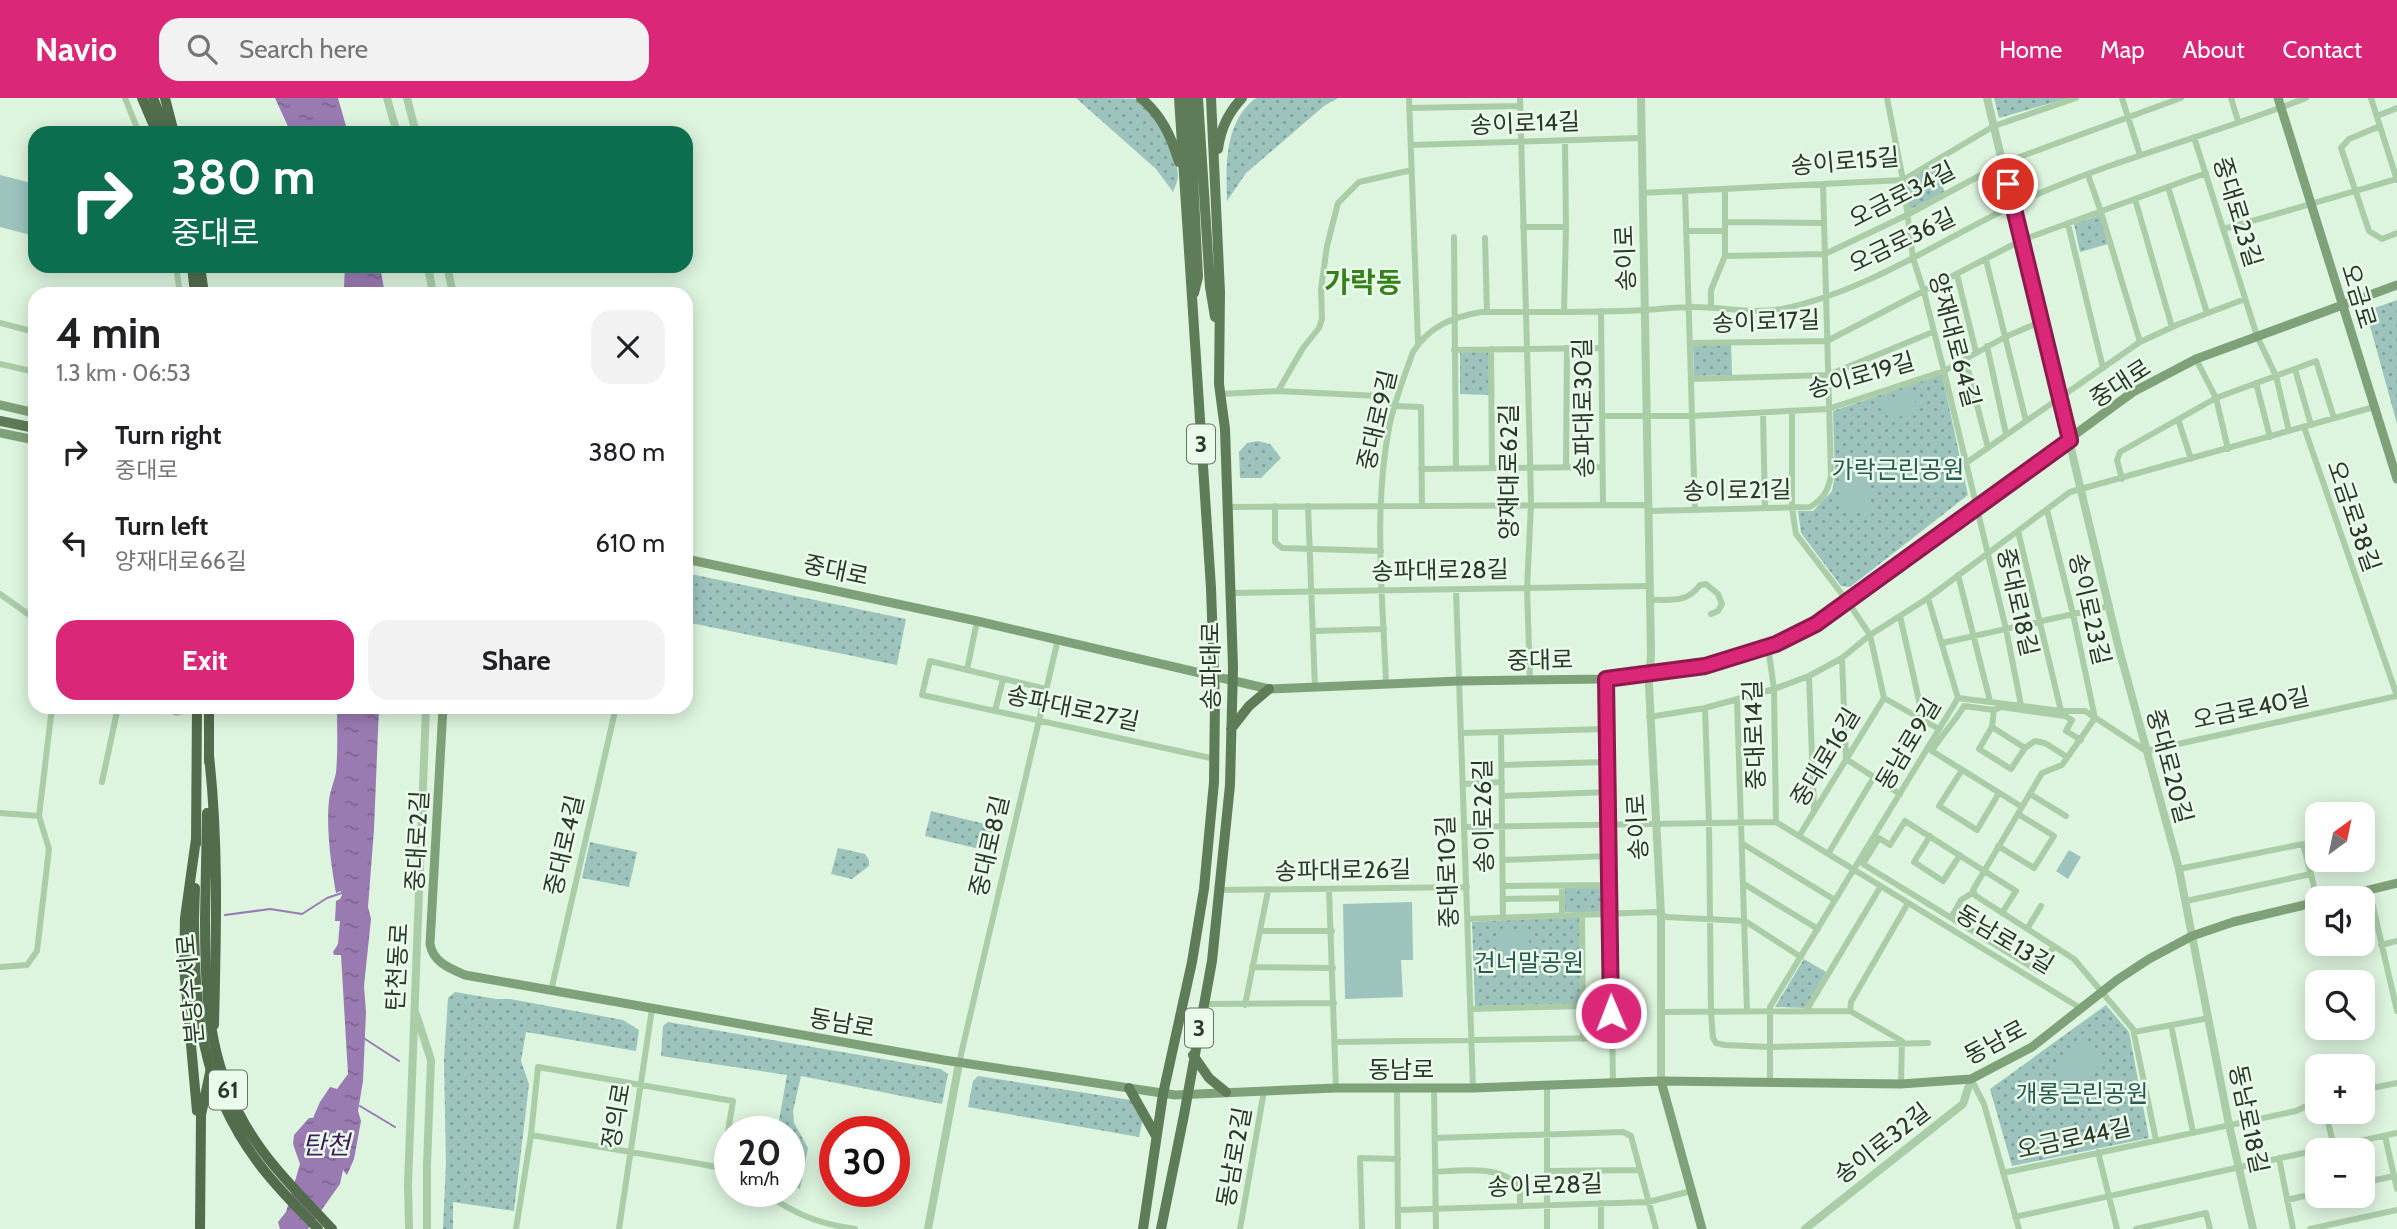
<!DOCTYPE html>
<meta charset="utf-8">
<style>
:root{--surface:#fff;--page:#f2f2f2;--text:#202124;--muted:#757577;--accent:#db2777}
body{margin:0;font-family:Cabin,"Noto Sans KR",sans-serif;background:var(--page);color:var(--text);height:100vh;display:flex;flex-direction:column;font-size:26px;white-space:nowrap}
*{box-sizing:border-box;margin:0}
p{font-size:23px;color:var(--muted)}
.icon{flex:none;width:38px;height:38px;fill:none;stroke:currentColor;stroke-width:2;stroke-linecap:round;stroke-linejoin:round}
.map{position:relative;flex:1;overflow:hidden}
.drawer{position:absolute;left:28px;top:189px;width:665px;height:427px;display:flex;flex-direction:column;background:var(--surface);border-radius:21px;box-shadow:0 4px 18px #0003}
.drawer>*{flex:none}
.top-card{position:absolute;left:28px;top:28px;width:665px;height:147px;border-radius:21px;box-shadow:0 4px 18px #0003;background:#0b6e4f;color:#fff;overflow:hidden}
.needle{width:46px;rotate:33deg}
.controls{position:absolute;left:2305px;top:704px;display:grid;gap:14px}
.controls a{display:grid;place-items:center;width:70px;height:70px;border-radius:14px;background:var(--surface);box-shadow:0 4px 18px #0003;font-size:35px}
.speed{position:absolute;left:714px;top:1018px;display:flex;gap:14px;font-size:35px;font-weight:700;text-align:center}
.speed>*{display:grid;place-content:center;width:91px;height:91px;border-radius:50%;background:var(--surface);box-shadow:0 4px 18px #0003;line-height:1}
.speed small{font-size:18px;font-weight:400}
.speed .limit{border:10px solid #d22;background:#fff;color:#111}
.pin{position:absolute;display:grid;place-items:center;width:60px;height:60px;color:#fff;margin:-30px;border:4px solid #fff;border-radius:50%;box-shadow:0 2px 7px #0007}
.me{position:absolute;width:77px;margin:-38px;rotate:359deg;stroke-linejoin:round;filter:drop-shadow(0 0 5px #0008)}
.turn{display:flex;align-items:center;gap:24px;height:147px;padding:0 28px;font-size:32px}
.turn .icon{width:91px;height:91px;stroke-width:2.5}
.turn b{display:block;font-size:49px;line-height:60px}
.round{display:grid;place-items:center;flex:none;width:74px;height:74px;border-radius:21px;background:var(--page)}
.summary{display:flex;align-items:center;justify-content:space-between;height:119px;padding:0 28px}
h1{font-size:42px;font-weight:700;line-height:52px}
.action{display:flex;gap:14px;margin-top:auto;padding:14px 28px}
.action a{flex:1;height:80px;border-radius:21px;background:var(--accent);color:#fff;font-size:28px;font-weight:700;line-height:80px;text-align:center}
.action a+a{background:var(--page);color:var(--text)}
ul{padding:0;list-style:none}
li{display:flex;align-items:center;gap:21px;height:91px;padding:0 28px}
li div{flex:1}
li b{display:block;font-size:26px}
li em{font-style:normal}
header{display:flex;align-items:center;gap:42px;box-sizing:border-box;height:98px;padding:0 35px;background:var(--accent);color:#fff}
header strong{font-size:33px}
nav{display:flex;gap:38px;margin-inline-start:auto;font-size:24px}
.search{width:490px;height:63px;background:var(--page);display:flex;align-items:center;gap:18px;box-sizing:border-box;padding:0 24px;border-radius:21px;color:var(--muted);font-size:26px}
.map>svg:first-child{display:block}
.green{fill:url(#green-dots)}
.pitch{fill:#9cc4bd}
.water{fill:url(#water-ripples)}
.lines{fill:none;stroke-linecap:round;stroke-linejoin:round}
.stream{stroke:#997bb2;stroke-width:2}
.minor{stroke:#aacda8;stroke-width:6}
.tertiary{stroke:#aacda8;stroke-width:8}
.secondary{stroke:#7fa179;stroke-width:9}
.primary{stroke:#5f7c59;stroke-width:10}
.trunk{stroke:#526c4c;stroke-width:10}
.trunk-bridge{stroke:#526c4c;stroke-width:10}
.route-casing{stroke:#8e194d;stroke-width:18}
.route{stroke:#db2777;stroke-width:12}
.labels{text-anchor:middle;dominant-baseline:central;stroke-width:5;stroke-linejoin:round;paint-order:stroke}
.shield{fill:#eafbeb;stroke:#657363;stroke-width:2}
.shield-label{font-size:23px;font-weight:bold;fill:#2c3929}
.street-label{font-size:24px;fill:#2c3929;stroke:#eafbeb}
.park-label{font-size:24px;fill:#2b5953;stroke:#eafbeb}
.water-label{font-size:26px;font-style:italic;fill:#411c5d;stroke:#eafbeb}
.quarter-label{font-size:28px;font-weight:bold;fill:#37811d;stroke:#eafbeb}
</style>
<header>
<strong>Navio</strong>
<div class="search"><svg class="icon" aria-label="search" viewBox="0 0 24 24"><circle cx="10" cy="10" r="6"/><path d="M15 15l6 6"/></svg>Search here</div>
<nav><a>Home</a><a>Map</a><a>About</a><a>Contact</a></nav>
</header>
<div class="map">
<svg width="2397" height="1131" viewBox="0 0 2397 1131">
<defs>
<pattern id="green-dots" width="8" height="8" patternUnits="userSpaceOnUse" patternTransform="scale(1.75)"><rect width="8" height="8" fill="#9cc4bd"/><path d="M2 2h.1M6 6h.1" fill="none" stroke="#7fa09a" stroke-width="1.8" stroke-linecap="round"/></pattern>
<pattern id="water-ripples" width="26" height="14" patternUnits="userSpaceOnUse" patternTransform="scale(1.75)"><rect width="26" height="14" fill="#997bb2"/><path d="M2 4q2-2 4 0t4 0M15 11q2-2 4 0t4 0" fill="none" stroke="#7d6691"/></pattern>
</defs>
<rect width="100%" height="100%" fill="#ddf4de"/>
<!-- green -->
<path class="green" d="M1076,0C1088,0 1128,0 1137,1C1156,10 1178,57 1178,78C1178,82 1175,89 1173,94L1156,71Z
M1256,0H1338L1324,8L1246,75L1227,103C1226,68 1224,24 1256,0Z
M1994,0H2069L1999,20Z
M1934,67L1945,94L1909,112L1906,83Z
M2100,117L2108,146L2080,154L2074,126Z
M2397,202V326L2366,213Z
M1731,246L1732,277L1694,278L1693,247Z
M1460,253H1489L1490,297L1460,296Z
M1942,276L1968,397L1850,489L1841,488L1801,435L1798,413H1813L1832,393L1835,378L1833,313Z
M1258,343L1270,346L1281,360L1261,380H1240L1239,354L1247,345Z
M686,475L906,521L897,567L686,524Z
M931,713L998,729L992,754L925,738Z
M590,744L637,754L629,789L582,780Z
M838,750L865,756L869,762V768L852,781L831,776Z
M1564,789H1608V814H1565Z
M1581,818L1580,906L1475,908L1472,824Z
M1804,861L1826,874L1805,910L1775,909Z
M455,894L496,901H510L623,922L639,932L636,953L526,934L521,963L529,986L514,1113L453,1104V1131H443L446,1064L444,962L448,900Z
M2106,907L2129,934L2149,1040L2012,1068L1990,991Z
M668,924L941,971L948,976L942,1006L801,978L793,1013L794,1025L808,1050L800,1091L789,1085V1034H777L787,977L661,958L663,928Z
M978,978L1137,1003L1145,1011L1139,1039L968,1009L973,983Z"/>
<!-- pitch -->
<path class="pitch" d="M0,77L35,86V138L0,129Z
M1912,294L1918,313L1889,322L1883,303Z
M1844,371L1872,373L1869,413L1841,410Z
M2069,752L2081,759L2068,781L2056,773Z
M1412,804L1413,862H1401L1403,899L1345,901L1343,806Z
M1496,831H1529V863H1497Z
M2087,943L2106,966L2073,994L2053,971Z"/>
<!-- water -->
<path class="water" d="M275,0H338L348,35H291Z
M345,168H380L385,196H340L344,189Z
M337,609H379L374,731L368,809L371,821L364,888L366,914L363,983L358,1013L361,1023L354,1061L347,1077L343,1072L340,1086L308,1131H280L278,1124L286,1114L300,1066L293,1046L294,1037L309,1020H313L320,1004L330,989L337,991L348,976L341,857H334L333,854L338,846L340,823H335L336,803L340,801L342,797L341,793L336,795C331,767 326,730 329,702C330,693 334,684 336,675C338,653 337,631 337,609Z"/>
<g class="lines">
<!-- stream -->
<path class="stream" d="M225,817L270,811L302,816L327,800L342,795
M362,939L399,963
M360,1008L395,1029"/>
<!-- minor -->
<path class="minor" d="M125,0L139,35
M1409,0L1418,245
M1520,0L1530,358L1531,407L1527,490L1530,582
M1887,0L1903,82L1913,160L1924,194L1944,273L2006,531L2021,607
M2122,0L2140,57
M2231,0L2238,23
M2371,0L2397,82
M1409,10L1519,8
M2377,18L2397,10
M2380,28L2349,41L2341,50L2369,133L2382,141L2397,135
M2194,39L2257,238L2276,278L2289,333
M1411,47L1641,40
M2088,77L2101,114L2140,244
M2168,89L2207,215
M1685,93L1695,412
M1642,95L1903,82L1994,28L2076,0
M2135,101L2172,229
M1725,124L1824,125
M2068,126L2103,270
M1523,129H1566
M2224,131L2397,81
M1686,133H1725
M1454,139L1456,370
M1485,140L1487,214
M1725,158L1825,156L1907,117L2003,65L2181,0
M1986,162L2026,323
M176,168L180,196
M1957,177L1976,254
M1711,209V192L1725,158V91
M1564,213L1566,129L1565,43
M1601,213L1603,407
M0,225L35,234
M1691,245L1827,243L2022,142L2206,75
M1987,248L2006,336
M1491,251L1492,370
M1454,252L1601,250
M1965,260L1988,350
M2196,261L2216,300L2228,351
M0,266L35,274
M2295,271L2311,327
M1692,281L1828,277L1933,234
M2256,285L2270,339
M1278,293L1303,250L1319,230L1322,221L1321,191L1327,148L1338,105L1359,84L1412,72
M1221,296L1278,293L1378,298L1395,308L1421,309L1422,408
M1792,314V410L1796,436L1848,504L1870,537L1884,600
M1763,316L1765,410
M1602,318H1692L1828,311L1944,273L2005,239L2040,224
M2178,321L2191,361
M2304,329L2397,598
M1966,365L2140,244L2179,226L2245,201
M1566,370L1567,250
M1421,371L1602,369
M2122,381L2117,362L2120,354L2216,300L2316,263L2334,320
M1275,408V444L1282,450L1381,453
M1308,408L1315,590
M1228,409L1649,407
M2047,412L2073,516L2095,620L2062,667L2042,675L1973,792L1976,798L2074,861L2133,931L2156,1042
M1649,413L1810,409C1823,401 1828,393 1831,378L1823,86
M2018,433L2061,613
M1958,477L1990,603
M1456,492L1473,990
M1230,495L1650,488
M0,496L35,521
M1650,502C1671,501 1686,506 1700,487L1706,486L1718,496L1722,506L1718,513L1711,516
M1900,518L1920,607L1915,617
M1313,533L1384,531
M1942,545L2110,508
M1768,548L1774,591L1776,724
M1842,560L1846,661L1900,696
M967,572L977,523
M1809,578L1814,712
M1606,581L1613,985
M1386,586C1383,501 1373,414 1389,330C1394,304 1404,279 1413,254C1429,228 1453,219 1481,214C1536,214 1591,215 1645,212C1661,211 1677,209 1693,209C1722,209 1753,216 1782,211C1874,192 1953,133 2038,96C2125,58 2218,35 2306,0
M1046,591L930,563L922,597L1215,661
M1958,600L2061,613H2085L2146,653L2397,598
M1737,601L1747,913
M165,609L177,615L183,613L184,609
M1705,610L1709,725L1711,914L1713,940L1716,945L1725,947L1770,949L1928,945
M1994,612L1964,608C1954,625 1942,636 1932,653L2022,709
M995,613L1003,581
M1649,619L1705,610L1774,591L1809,578L1842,560L1870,537L1928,500L2070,394L2374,309
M1992,629L2025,650L2011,671L1979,651L1992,629L1994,612L2001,609L2065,618L2072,622L2066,633L2081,642
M1501,634L1503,820
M1462,635L1607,631
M2025,650L2035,643L2045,645L2067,659
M1502,667L1607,664
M1962,672L1939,708L1977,732L1999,695
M102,684L118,609
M1464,686L1502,684
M2030,696L2066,718
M1502,698L1607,694
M0,715L39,718L49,751L37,853L27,867L0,869
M39,718L52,609
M1465,729L1776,724L2082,911
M1799,738L1884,600L1939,631
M1930,738L1914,764L1943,783L1960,757
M1743,746L1835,802
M1998,748L2034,770L2054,738L2018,716
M1828,756L1874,679
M1503,762L1609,758
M2179,771L2303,746L2317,800
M1744,786L1818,831
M1503,788L1609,787
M1562,788V818
M2369,791L2397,913
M1220,792L1467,789
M1329,792L1336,990
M1503,801L1562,800
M2186,803L2311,776
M2002,815L2016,793L1905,723L1890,747L1879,740L1863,766L2038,873L2054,848
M1582,817L1583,941
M1951,820L1961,802L1974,794
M1468,821L1655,814L1667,819L1745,823L1801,859
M2027,831L2041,808
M1260,833H1332
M2381,847L2397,843
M1252,869L1333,870
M551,893L616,609
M1204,906L1334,905
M1245,907L1268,793
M1470,911L1583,908
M1806,913L1881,788
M1850,913L1851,904L1908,805
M1661,914L1850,913L1902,943L1901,986
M2171,927L2193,1034
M2134,934L2209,920
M1336,944L1611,940
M959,965L1058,541
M1971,981L1984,1006L2019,1131
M1770,986V909L1958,600L1928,500
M1547,987V1131
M1397,990L1398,1131
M1434,991L1436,1131
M2362,992L2397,985
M2325,1013L2334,1048
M531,1037L695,1065L722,1070L730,1074
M2385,1038L2397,1091
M1435,1040L1623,1034L1631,1038L1656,1131
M2318,1052L2397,1035
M2098,1054L2117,1131
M2279,1060L2293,1131
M1547,1073L1639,1072
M1435,1074C1464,1072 1498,1067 1520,1088V1107
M2003,1075L2296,1013L2317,1003
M2362,1085L2394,1078
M762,1094C796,1116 815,1125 855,1131
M2287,1102L2317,1095
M1398,1112L1648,1104L1691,1093
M2015,1119L2317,1052
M516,1131L531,1037L538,969L733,1003L722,1070
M619,1131L652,911
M1240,1131L1264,993
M1362,1131L1360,1060L1398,1061
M1601,1131V1105
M2136,1131L2206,1115L2210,1131
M2310,1131L2397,1112"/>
<!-- tertiary -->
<path class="tertiary" d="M387,0L397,35
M407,0L416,35
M1641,0L1651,556L1649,587L1661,816V983
M1987,0L2119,551L2179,771L2229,1027L2253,1131
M428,168L433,196
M447,168L453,196
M416,916L431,962L427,1067V1131
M409,1131L408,1086L426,609
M928,1131L959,965
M1805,1131L1963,1006L1971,981"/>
<!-- secondary -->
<path class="secondary" d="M2278,0L2397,381
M0,307L35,315
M0,335L35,342
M686,461L977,523L1269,591L1459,583L1606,581L1650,576L1705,568L1776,546L1816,526L2133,294L2196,261L2397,187
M443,609L430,846C433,864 449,870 465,877L944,962L1175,997L1336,990H1473L1661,983L1901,986L1971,981L2032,949L2117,882L2149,861L2192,838L2233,824L2317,804
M2336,800L2397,785
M1661,983L1702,1131"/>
<!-- primary -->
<path class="primary" d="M1141,0C1162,18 1171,38 1179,64
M1189,0L1198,179L1194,195
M1198,0L1210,189L1215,219
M1218,51C1221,30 1228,15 1242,0
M0,323L35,330
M1231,631L1249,608L1269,591
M1193,957L1209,980L1226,994
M1129,990L1156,1038
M1143,1131L1163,996L1192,864L1204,791L1214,684L1215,603L1211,490L1179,0
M1161,1131L1184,1017L1212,863L1230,687L1233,569L1225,331L1219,286L1220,194L1211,0"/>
<!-- trunk -->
<path class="trunk" d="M142,0L157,35
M153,0L167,35
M165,0L174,35
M192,168L195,196
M200,168L204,196
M209,658C219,747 216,837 214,927
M209,664V609
M196,741L185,820L184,869L197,1013
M196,746L197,609
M194,821L195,790
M205,821L207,715
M200,1131L201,1017L211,970"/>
<!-- trunk-bridge -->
<path class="trunk-bridge" d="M194,821C195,913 200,986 257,1063C275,1088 297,1109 318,1131
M205,821C205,908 209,982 264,1055C284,1082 309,1106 332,1131"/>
</g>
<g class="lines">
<defs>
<path id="route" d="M1611,915L1606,581L1705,568L1776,546L1816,526L2070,342L2008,86"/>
</defs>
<!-- route casing -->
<use href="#route" class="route-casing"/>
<!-- route -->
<use href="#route" class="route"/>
</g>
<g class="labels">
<!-- shield labels -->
<g class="shield">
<rect x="1187" y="326.5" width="28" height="39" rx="5"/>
<rect x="1185" y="910.5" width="28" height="39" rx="5"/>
<rect x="209" y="972.5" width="38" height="39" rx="5"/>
</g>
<g class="shield-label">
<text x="1201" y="346">3</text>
<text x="1199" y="930">3</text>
<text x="228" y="992">61</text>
</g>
<!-- street labels -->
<g class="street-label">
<text transform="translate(1525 25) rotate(-2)">송이로14길</text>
<text transform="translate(1845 63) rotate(-5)">송이로15길</text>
<text transform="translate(1902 96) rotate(-27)">오금로34길</text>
<text transform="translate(2238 114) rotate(73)">중대로23길</text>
<text transform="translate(1902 142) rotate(-26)">오금로36길</text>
<text transform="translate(1625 160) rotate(-92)">송이로</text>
<text transform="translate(2359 198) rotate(73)">오금로</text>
<text transform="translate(1766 223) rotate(-2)">송이로17길</text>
<text transform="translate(1955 242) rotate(75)">양재대로64길</text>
<text transform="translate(1861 277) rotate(-16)">송이로19길</text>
<text transform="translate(2120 285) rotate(-33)">중대로</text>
<text transform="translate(1583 310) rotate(-91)">송파대로30길</text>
<text transform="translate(1377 322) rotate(-77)">중대로9길</text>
<text transform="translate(1508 374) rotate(-90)">양재대로62길</text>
<text transform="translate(1737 392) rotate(-1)">송이로21길</text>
<text transform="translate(2354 418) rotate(71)">오금로38길</text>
<text transform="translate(836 472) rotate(12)">중대로</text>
<text transform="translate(1440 472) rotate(-1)">송파대로28길</text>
<text transform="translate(2018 504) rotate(77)">중대로18길</text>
<text transform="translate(2090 511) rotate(77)">송이로23길</text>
<text transform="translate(1540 562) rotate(-1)">중대로</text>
<text transform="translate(1210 568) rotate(-90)">송파대로</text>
<text transform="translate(1073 610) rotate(12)">송파대로27길</text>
<text transform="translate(2251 610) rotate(-12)">오금로40길</text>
<text transform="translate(1754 637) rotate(-92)">중대로14길</text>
<text transform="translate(1908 646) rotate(-59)">동남로9길</text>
<text transform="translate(1825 659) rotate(-59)">중대로16길</text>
<text transform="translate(2170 668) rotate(75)">중대로20길</text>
<text transform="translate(1483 718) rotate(-91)">송이로26길</text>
<text transform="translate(1637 729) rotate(-93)">송이로</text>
<text transform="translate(417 743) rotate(-87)">중대로2길</text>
<text transform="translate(564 747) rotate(-77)">중대로4길</text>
<text transform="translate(989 748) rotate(-77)">중대로8길</text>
<text transform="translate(1343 772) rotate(-1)">송파대로26길</text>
<text transform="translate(1447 774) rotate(-92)">중대로10길</text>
<text transform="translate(2005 841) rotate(31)">동남로13길</text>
<text transform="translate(397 869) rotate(-87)">탄천동로</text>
<text transform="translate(190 891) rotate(-95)">분당수서로</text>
<text transform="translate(842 925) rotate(10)">동남로</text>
<text transform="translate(1995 944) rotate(-28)">동남로</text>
<text x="1401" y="971">동남로</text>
<text transform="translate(616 1018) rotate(-80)">정의로</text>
<text transform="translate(2249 1021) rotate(78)">동남로18길</text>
<text transform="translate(2074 1040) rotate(-12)">오금로44길</text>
<text transform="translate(1882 1045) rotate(-38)">송이로32길</text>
<text transform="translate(1234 1059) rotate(-80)">동남로2길</text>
<text transform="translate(1545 1087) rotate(-2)">송이로28길</text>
</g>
<!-- park labels -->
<g class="park-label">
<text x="1898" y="371">가락근린공원</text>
<text x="1529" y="864">건너말공원</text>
<text x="2082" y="995">개롱근린공원</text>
</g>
<!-- water labels -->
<g class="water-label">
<text x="326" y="1047">탄천</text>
</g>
<!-- quarter labels -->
<g class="quarter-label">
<text x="1363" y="184">가락동</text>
</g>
</g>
</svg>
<div class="controls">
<a><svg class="needle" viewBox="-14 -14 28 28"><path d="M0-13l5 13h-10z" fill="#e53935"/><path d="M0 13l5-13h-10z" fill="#757577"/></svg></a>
<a><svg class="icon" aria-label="sound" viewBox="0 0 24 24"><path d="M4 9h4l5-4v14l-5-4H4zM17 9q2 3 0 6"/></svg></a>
<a><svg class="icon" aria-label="search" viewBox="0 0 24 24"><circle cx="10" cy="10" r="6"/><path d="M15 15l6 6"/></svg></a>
<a>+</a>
<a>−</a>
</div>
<div class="speed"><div>20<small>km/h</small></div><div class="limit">30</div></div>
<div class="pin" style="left:2008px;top:86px;background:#d93025"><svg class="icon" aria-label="arrive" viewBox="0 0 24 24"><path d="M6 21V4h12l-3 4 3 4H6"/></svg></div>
<svg class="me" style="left:1611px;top:915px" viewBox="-20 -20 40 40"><circle r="17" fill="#db2777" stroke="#fff" stroke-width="3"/><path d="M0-11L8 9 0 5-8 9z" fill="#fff"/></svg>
<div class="top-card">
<div class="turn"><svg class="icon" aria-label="right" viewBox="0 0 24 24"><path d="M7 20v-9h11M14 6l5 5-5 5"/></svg><div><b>380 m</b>중대로</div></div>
</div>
<section class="drawer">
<div class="summary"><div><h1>4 min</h1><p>1.3 km · 06:53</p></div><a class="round"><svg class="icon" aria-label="close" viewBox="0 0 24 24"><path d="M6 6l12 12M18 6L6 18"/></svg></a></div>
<ul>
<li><svg class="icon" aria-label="right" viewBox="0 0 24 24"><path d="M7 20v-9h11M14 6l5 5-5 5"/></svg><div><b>Turn right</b><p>중대로</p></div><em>380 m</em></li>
<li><svg class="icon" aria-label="left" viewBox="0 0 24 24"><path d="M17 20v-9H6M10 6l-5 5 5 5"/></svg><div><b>Turn left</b><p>양재대로66길</p></div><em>610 m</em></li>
</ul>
<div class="action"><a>Exit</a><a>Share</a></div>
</section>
</div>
